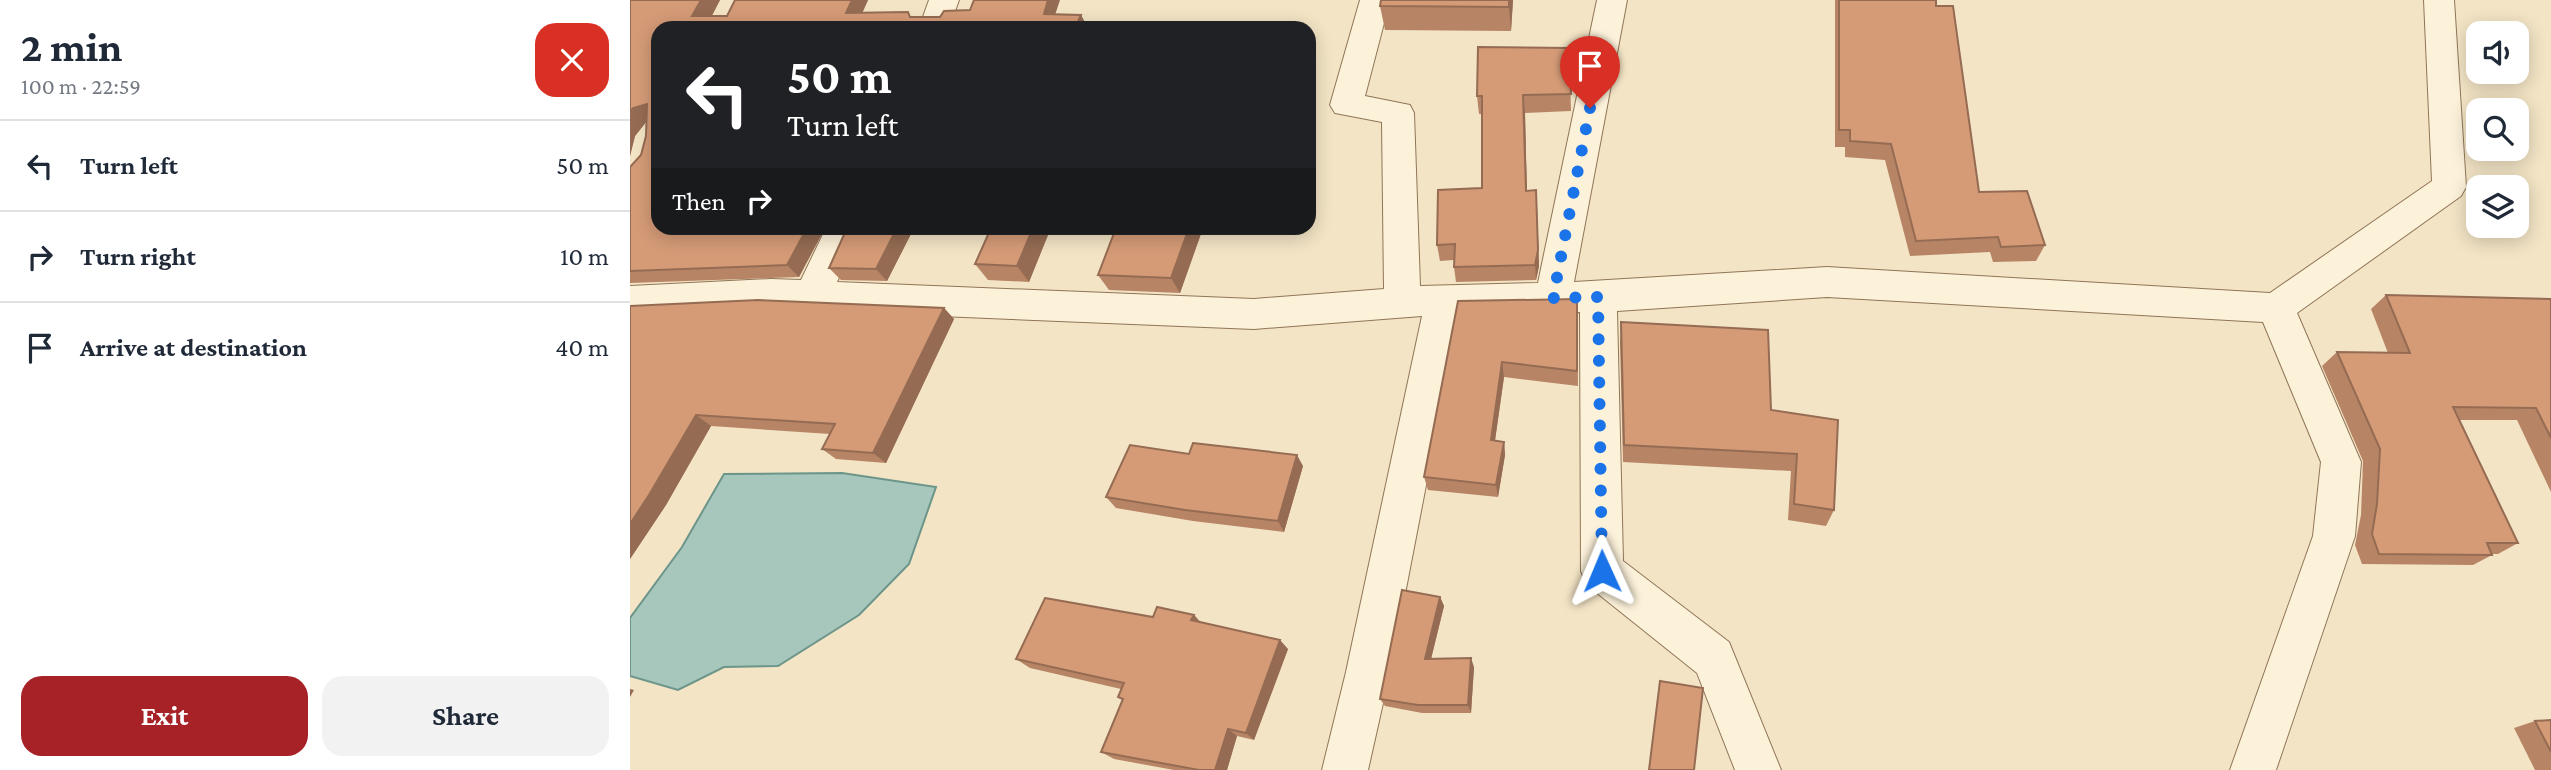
<!DOCTYPE html>
<meta charset="utf-8">
<style>
:root{--surface:#fff;--page:#f2f2f3;--text:#1f2937;--muted:#747a83;--line:#e0e1e3;--accent:#a62226}
body{margin:0;font-family:"Crimson Pro",serif;background:var(--page);color:var(--text);height:100vh;display:flex;flex-direction:column;font-size:26px;white-space:nowrap}
*{box-sizing:border-box;margin:0}
p{font-size:23px;color:var(--muted)}
.icon{flex:none;width:38px;height:38px;fill:none;stroke:currentColor;stroke-width:2;stroke-linecap:round;stroke-linejoin:round}
.map{position:relative;flex:1;overflow:hidden}
.panel{display:flex;flex-direction:column;background:var(--surface);width:630px}
.panel>*{flex:none}
.guide{position:absolute;left:21px;top:21px;width:665px;height:214px;border-radius:21px;box-shadow:0 4px 18px #0003;background:#202124;color:#fff;overflow:hidden}
.tools{position:absolute;left:1836px;top:21px;display:grid;gap:14px}
.tools a{display:grid;place-items:center;width:63px;height:63px;border-radius:14px;background:var(--surface);box-shadow:0 4px 18px #0003;font-size:35px}
.pin{position:absolute;display:grid;place-items:center;width:60px;height:60px;color:#fff;margin:-72px -30px;border-radius:50% 50% 50% 0;rotate:-45deg;box-shadow:0 0 7px #0007}
.pin .icon{rotate:45deg}
.me{position:absolute;width:77px;margin:-38px;rotate:359deg;stroke-linejoin:round;filter:drop-shadow(0 0 5px #0008)}
.turn{display:flex;align-items:center;gap:24px;height:147px;padding:0 21px;font-size:32px}
.turn .icon{width:91px;height:91px;stroke-width:2.5}
.turn b{display:block;font-size:49px;line-height:60px}
.then{display:flex;align-items:center;height:66px;padding:0 21px;background:#0003;gap:14px;font-size:26px}
.round{display:grid;place-items:center;flex:none;width:74px;height:74px;border-radius:21px;background:var(--page)}
.overview{display:flex;align-items:center;justify-content:space-between;height:119px;padding:0 21px}
h1{font-size:42px;font-weight:700;line-height:52px}
.action{display:flex;gap:14px;margin-top:auto;padding:14px 21px}
.action a{flex:1;height:80px;border-radius:21px;background:var(--accent);color:#fff;font-size:28px;font-weight:700;line-height:80px;text-align:center}
.action a+a{background:var(--page);color:var(--text)}
ul{padding:0;list-style:none}
li{display:flex;align-items:center;gap:21px;height:91px;padding:0 21px;border-top:2px solid var(--line)}
li div{flex:1}
li b{display:block;font-size:26px}
li em{font-style:normal}
main{display:flex;flex:1;min-height:0}
.map>svg:first-child{display:block}
.water{fill:#a7c6bc;stroke:#6c958a;stroke-width:2}
.lines{fill:none;stroke-linecap:round;stroke-linejoin:round}
.street-casing{stroke:#907558;stroke-width:2}
.street{fill:#fcf1d9;fill-rule:evenodd}
.wall{fill:#b78566}
.shaded-wall{fill:#956c53}
.building{fill:#d59b77;stroke:#956c53;stroke-width:2}
.route{stroke:#1a73e8;stroke-width:12;stroke-dasharray:0 21.6}
</style>
<main>
<section class="panel">
<div class="overview"><div><h1>2 min</h1><p>100 m · 22:59</p></div><a class="round" style="background:#d93025;color:#fff"><svg class="icon" aria-label="close" viewBox="0 0 24 24"><path d="M6 6l12 12M18 6L6 18"/></svg></a></div>
<ul>
<li><svg class="icon" aria-label="left" viewBox="0 0 24 24"><path d="M17 20v-9H6M10 6l-5 5 5 5"/></svg><div><b>Turn left</b></div><em>50 m</em></li>
<li><svg class="icon" aria-label="right" viewBox="0 0 24 24"><path d="M7 20v-9h11M14 6l5 5-5 5"/></svg><div><b>Turn right</b></div><em>10 m</em></li>
<li><svg class="icon" aria-label="arrive" viewBox="0 0 24 24"><path d="M6 21V4h12l-3 4 3 4H6"/></svg><div><b>Arrive at destination</b></div><em>40 m</em></li>
</ul>
<div class="action"><a>Exit</a><a>Share</a></div>
</section>
<div class="map">
<svg width="1921" height="770" viewBox="0 0 1921 770">
<rect width="100%" height="100%" fill="#f3e4c5"/>
<!-- water -->
<path class="water" d="M212,473L306,487L279,564L229,615L148,666L94,667L48,690L0,676V618L52,547L94,474Z"/>
<g class="lines">
<defs>
<path id="street" d="M299,0H329L319,28H289Z
M730,0H760L735,96L780,105L784,113L790,286L908,283L967,0H997L944,282L1197,267L1640,293L1802,181L1794,0H1824L1836,187L1831,196L1667,313L1731,462L1725,536L1646,770H1600L1683,536L1691,462L1633,322L1197,297L987,311L993,561L1099,642L1151,770H1105L1067,673L957,585L951,571L950,312L829,314L760,672L738,770H692L716,672L792,316L624,329L141,309L0,316V286L141,279L171,280L196,228H231L207,282L624,299L754,289L752,122L705,113L700,105Z"/>
</defs>
<!-- street casing -->
<use href="#street" class="street-casing"/>
<!-- street -->
<use href="#street" class="street"/>
</g>
<!-- wall -->
<path class="wall" d="M0,0H90L82,16H97L105,0H238L232,13L281,17L425,14L451,15L458,28H28V228H195L169,277L0,283V167L11,155L16,136V122L5,136L0,156Z
M751,0H883L881,31L755,30L750,6Z
M1205,0H1306L1349,192L1415,245L1406,261L1363,262L1360,252L1280,256L1255,160L1215,157V147H1205Z
M939,48L941,111L895,113L897,191L907,207L909,266L906,280L826,282L824,267V260L810,261L807,245L852,188V114H849L847,96Z
M217,228H284L257,281L211,280L199,268Z
M573,228L550,293L479,290L468,275Z
M418,235L399,282L358,280L345,264Z
M1756,295L1921,299V492L1887,420H1829L1888,543L1868,554H1862V555L1843,565L1732,564L1725,545L1731,515L1733,461L1692,366L1707,352L1758,353L1741,309Z
M947,299L948,386L874,377L865,441L874,442L875,455L868,497L798,490L794,477L828,301Z
M0,306L314,308L324,319L256,463L206,459L192,449L200,434L81,426L36,505L0,559Z
M991,322L1141,410L1204,510L1196,526L1158,520L1161,471L993,462L990,342Z
M559,454L673,466L654,532L563,521L486,508L476,497Z
M810,597L814,606L801,659L844,667L841,713H792L755,706L750,699Z
M564,615L571,623L658,649L624,740L607,736L597,770H544L484,759L471,752L492,700L488,697L491,689L400,668L386,659L523,617Z
M1921,720V770H1905L1884,728L1905,721Z"/>
<!-- shaded-wall -->
<path class="shaded-wall" d="M71,0H90L75,28L62,16Z
M222,0H238L226,27L216,13Z
M418,0H430L421,27L414,14Z
M879,0H883L881,31L879,7Z
M451,15L458,28H445Z
M893,95L895,113L897,207L896,191Z
M17,104V121L5,136L0,156V112L3,108Z
M907,207L909,266L906,280L905,265Z
M177,228H195L169,277L157,265Z
M267,228H284L257,281L246,269Z
M403,228H413L418,235L399,282L387,266Z
M559,228H573L550,293L541,278Z
M314,308L324,319L256,463L243,453Z
M872,362L874,377L863,454L861,440Z
M66,415L81,426L36,505L0,559V524Z
M874,442L875,455L868,497L866,485Z
M667,455L673,466L654,532L648,521Z
M810,597L814,606L799,667L795,659Z
M564,615L573,625L561,620Z
M650,640L658,649L624,740L616,733Z
M841,658L844,667L841,713L838,705Z
M0,689L4,690L0,697Z
M598,729L607,736L597,770H585Z"/>
<!-- building -->
<path class="building" d="M0,0H71L62,16H97L105,0H222L216,13L278,12L280,17H310L314,11L340,10L344,0H418L414,14L451,15L445,28H28V228H177L157,265L0,271V167L11,155L16,136L17,104L3,108L0,112Z
M751,0H879V7L750,6Z
M1209,0H1306V6H1323L1349,192L1397,191L1415,245L1371,247L1368,237L1286,241L1261,144L1220,141V130H1209Z
M848,47L939,48L941,94L893,95L896,191L906,190L908,250L905,265L824,267L825,244L807,245L808,190L852,188V96H847Z
M217,228H267L246,269L199,268Z
M361,228H403L387,266L345,264Z
M486,228H559L541,278L468,275Z
M1756,295L1921,299V438L1906,408L1823,407L1888,543H1857L1862,555L1749,554L1742,534L1747,504L1750,449L1707,352L1780,353Z
M947,299V371L872,362L861,440L874,442L866,485L794,477L828,301Z
M128,300L314,308L243,453L192,449L205,424L66,415L19,495L0,524V306Z
M991,322L1138,330L1141,410L1208,420L1204,510L1164,504L1167,454L994,445Z
M563,443L667,455L648,521L555,510L476,497L500,445L559,454Z
M772,590L810,597L795,659L841,658L838,705H788L750,699Z
M415,598L523,617L527,607L564,615L561,620L650,640L616,733L598,729L585,770H569L471,752L493,699L488,697L494,683L386,659Z
M1030,681L1073,688L1064,770H1019Z
M1921,720V752L1905,721Z"/>
<g class="lines">
<!-- route -->
<path class="route" d="M960,108L923,298L968,297L972,571"/>
</g>
</svg>
<div class="tools">
<a><svg class="icon" aria-label="sound" viewBox="0 0 24 24"><path d="M4 9h4l5-4v14l-5-4H4zM17 9q2 3 0 6"/></svg></a>
<a><svg class="icon" aria-label="search" viewBox="0 0 24 24"><circle cx="10" cy="10" r="6"/><path d="M15 15l6 6"/></svg></a>
<a><svg class="icon" aria-label="layers" viewBox="0 0 24 24"><path d="M12 4l9 5-9 5-9-5zM3 14l9 5 9-5"/></svg></a>
</div>
<div class="pin" style="left:960px;top:108px;background:#d93025"><svg class="icon" aria-label="arrive" viewBox="0 0 24 24"><path d="M6 21V4h12l-3 4 3 4H6"/></svg></div>
<svg class="me" style="left:972px;top:571px" viewBox="-20 -20 40 40"><path d="M0-17L14 15 0 8-14 15z" fill="#1a73e8" stroke="#fff" stroke-width="4"/></svg>
<div class="guide">
<div class="turn"><svg class="icon" aria-label="left" viewBox="0 0 24 24"><path d="M17 20v-9H6M10 6l-5 5 5 5"/></svg><div><b>50 m</b>Turn left</div></div>
<div class="then">Then<svg class="icon" aria-label="right" viewBox="0 0 24 24"><path d="M7 20v-9h11M14 6l5 5-5 5"/></svg></div>
</div>
</div>
</main>
